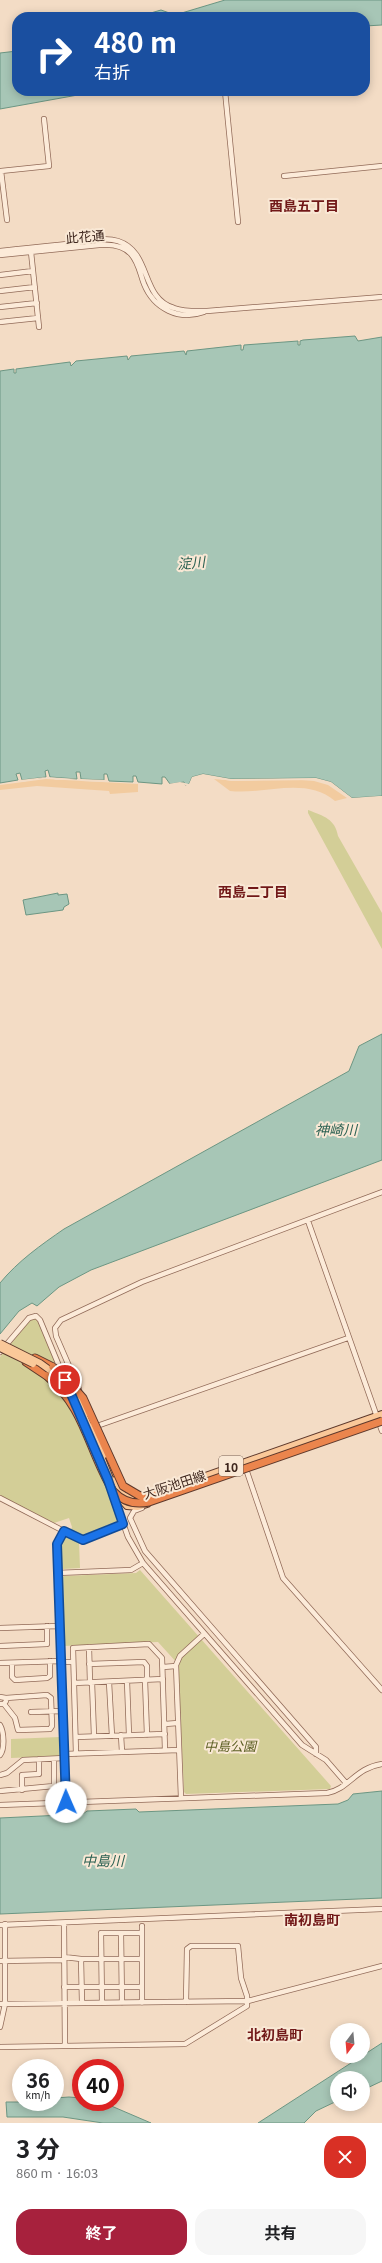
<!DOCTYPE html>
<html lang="ja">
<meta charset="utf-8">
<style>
:root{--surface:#fff;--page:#f6f6f6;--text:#202124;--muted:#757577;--accent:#a7213d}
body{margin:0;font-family:Georgia,"Noto Sans JP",serif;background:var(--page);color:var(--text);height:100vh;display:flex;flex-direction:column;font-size:15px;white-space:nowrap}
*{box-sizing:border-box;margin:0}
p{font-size:13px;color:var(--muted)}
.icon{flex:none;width:22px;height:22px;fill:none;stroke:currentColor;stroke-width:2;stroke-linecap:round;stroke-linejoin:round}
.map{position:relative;height:2123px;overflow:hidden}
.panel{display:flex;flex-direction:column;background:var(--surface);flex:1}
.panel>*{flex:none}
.top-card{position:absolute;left:12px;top:12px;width:358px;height:84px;border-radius:16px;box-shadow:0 2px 10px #0003;background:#1a4fa0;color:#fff;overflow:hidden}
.needle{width:26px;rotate:196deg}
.buttons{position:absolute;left:330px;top:2023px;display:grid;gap:8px}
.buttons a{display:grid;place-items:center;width:40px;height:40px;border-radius:50%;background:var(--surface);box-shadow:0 2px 10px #0003;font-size:20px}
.speed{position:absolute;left:12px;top:2059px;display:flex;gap:8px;font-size:20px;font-weight:700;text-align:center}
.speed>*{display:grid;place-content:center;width:52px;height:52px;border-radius:50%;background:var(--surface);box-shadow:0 2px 10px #0003;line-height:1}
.speed small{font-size:10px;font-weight:400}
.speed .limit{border:6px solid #d22;background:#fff;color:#111}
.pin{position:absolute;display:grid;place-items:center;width:34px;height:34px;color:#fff;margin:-17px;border:2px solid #fff;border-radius:50%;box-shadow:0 1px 4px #0007}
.me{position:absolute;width:44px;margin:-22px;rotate:359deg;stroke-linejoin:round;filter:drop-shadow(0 0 3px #0008)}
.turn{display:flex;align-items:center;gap:14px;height:84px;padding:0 16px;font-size:18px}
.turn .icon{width:52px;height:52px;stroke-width:2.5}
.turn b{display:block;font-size:28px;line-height:34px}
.round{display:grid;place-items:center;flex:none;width:42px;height:42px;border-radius:16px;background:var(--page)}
.overview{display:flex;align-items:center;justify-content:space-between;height:68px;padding:0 16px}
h1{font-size:24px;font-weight:700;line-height:30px}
.primary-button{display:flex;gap:8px;margin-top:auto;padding:8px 16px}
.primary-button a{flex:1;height:46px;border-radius:16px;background:var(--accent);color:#fff;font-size:16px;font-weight:700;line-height:46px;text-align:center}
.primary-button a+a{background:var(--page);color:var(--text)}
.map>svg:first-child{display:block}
.green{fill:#d3ce97}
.sand{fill:#f2cb9f}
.water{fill:#a7c6b6;stroke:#6c9683}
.pier{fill:#f3dcc5}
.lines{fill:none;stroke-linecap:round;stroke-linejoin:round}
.minor-casing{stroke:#916a58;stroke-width:6}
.major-casing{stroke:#5e392c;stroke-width:8}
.highway-casing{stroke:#5e392c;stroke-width:9}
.minor{stroke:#fcebd9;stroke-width:4.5}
.major{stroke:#fac899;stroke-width:6}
.highway{stroke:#eb854d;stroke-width:7}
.major-bridge-casing{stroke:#5e392c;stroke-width:8;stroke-linecap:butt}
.highway-bridge-casing{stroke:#5e392c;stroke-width:9;stroke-linecap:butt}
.major-bridge{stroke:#fac899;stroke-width:6}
.highway-bridge{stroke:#eb854d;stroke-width:7}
.route-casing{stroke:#114b97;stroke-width:10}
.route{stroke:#1a73e8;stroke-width:7}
.labels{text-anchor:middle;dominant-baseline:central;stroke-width:4;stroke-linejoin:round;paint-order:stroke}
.shield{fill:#f9e8d5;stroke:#776155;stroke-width:1}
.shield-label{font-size:12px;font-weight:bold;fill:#3f271e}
.street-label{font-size:13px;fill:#3f271e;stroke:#f9e8d5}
.park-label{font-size:13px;font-style:italic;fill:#5b5e22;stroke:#f9e8d5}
.neighbourhood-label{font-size:14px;font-weight:bold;fill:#711818;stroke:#f9e8d5}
.water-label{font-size:14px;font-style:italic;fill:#2b6152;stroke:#f9e8d5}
</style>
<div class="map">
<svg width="382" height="2123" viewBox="0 0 382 2123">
<rect width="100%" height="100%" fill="#f3dcc5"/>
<!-- green -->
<path class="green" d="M308,810C324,816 335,819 338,836L382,913V949L308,813Z
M32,1318L38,1320L120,1522L81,1538L70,1532L72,1527L69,1518L54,1523L0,1496V1357Z
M69,1537L79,1542L80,1568L63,1569L61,1567L60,1546L64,1538Z
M140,1570L331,1786L330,1789L186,1794L184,1792L178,1664L158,1642L64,1646L61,1579L64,1576L136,1573Z
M60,1737L61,1756L11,1758V1739Z"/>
<!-- sand -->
<path class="sand" d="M46,779L138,784V792L110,794L109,791L37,786L0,790V785Z
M214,779L237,781L289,779L314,781L328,785L347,798L335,801C306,776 264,795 230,791Z"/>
<!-- water -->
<path class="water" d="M225,0H382V25L365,26V17H137L161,10L175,15Z
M17,51V91H100L0,109V53Z
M355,336L358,341L382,337V796L352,798L331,782L316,778L231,779L203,774L192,777L189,784L185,785L184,782L170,784L165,777H162V784L138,782L136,776H133V782L109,781L107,774H104V780L81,779L80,772H76L77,779L50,777L48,770L45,771L46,777L22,780L20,773L16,774L18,780L0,783V371L14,369V373H16V369L70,362L71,366L76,361L127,356L128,360L131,356L184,351L186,355L187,351L241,345V350H243L244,345L298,341V345H300V341L303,340Z
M58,893V895L67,894L69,904L64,907L63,910L26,915L23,900Z
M382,1034V1160L91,1270L59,1287L37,1306L32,1303L19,1311L0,1334V1283C18,1261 41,1245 64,1229L349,1071L359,1046Z
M382,1791V1898L0,1914V1818L83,1814L87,1811L136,1809L139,1812L338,1804L348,1800L353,1794Z
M382,2043V2081L363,2090V2078H337V2101L316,2111L304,2123H258Z
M69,2097L81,2098V2102H102L151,2123H103L63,2117H7L6,2102H55V2098Z"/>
<!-- pier -->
<path class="pier" d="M203,774L231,779L316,778L331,782L352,798L379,796H382V798L351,800L330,784L316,780L231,781L203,776L194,778L189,786L181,784L170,786L168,784L180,782L189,784L192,777Z
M46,777L77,779H81L106,780L104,782L81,781L79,779L56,780L48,777L22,782L20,780Z"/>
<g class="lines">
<defs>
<path id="minor" d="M225,91L238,222
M284,176L382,166
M7,220L1,171L49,166L44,119
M0,251C25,248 51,246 76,243C89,241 105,237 118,241C152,252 140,298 174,308C185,312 197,311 207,311L382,297
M31,252L39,327
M0,255L99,245C110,244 123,245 131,254C139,263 140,274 144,284C154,309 179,321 204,312
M0,275L33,271
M0,291L35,287
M0,307L37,303
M0,322L38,318
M308,1221L382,1431
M0,1352L29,1318L36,1316L40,1320L62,1373
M65,1380L77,1408
M79,1389L56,1336L55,1328L61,1320L142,1282L382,1192
M97,1426L348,1338
M245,1466L283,1578L382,1690
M112,1492L128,1537L143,1563L302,1745L326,1760L346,1783
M0,1498L81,1540L123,1524
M142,1508L134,1511L130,1518L145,1551L316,1747V1754
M64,1531L56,1547L66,1802
M57,1573L131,1570L143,1563
M0,1628L59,1626
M0,1646L47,1644V1626
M89,1647L90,1683
M61,1662H73
M0,1663L61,1661
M12,1663V1677L15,1680L47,1678L50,1676V1661
M89,1664L144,1662L147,1666V1680
M163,1667L176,1666
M145,1680L147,1735
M127,1681L129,1735
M92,1682L94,1736
M109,1682L112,1736
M74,1683L163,1679
M0,1697L6,1698V1701L4,1704H0
M4,1704L15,1718L18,1730L50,1729L52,1726L51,1698L47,1695L6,1698
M31,1712L62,1711
M165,1724L178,1723
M0,1725C4,1732 5,1749 0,1755
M121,1735L122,1752
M76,1737L165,1734
M65,1754L179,1750
M76,1754L73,1648L149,1644L162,1658L165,1750
M0,1775L7,1773L23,1760L65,1758
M22,1790V1775L39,1774V1759
M0,1791L54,1786V1759
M181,1798L176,1665L180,1656L204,1634
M0,1805L327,1793C349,1789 355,1768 382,1764
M64,1923L65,2046
M0,1925L382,1909
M142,1926V2003
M121,1933L122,2003
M64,1957L81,1959H142
M81,1959L82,2003
M0,1961L64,1960
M64,1987H142
M102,2003L101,1933H142
M0,2004L248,2001L382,1966
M0,2027L5,2004V1924
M0,2047L185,2044L247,2006V1996L241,1978L238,1946H191L187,1949L186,2002"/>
<path id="major" d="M101,1456L113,1486
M115,1480L123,1495L140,1499L382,1414
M118,1496L127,1506L138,1507L147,1504"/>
<path id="highway" d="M35,1358L53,1367
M26,1362L47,1376"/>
</defs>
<!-- minor casing -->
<use href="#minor" class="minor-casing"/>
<!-- major casing -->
<use href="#major" class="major-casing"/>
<!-- highway casing -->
<use href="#highway" class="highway-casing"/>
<!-- minor -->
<use href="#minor" class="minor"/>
<!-- major -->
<use href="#major" class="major"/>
<!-- highway -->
<use href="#highway" class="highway"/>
<defs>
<path id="major-bridge" d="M0,1343L40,1363L58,1376
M0,1348L33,1364
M51,1375L72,1395
M71,1389L87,1413
M82,1411L91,1432
M92,1426L104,1455"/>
<path id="highway-bridge" d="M53,1367L69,1382L83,1398L123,1486L140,1496L158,1494
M47,1376C86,1409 88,1450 113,1491C123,1502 135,1505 149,1502L382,1421"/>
</defs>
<!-- major-bridge casing -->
<use href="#major-bridge" class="major-bridge-casing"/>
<!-- highway-bridge casing -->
<use href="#highway-bridge" class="highway-bridge-casing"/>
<!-- major-bridge -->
<use href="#major-bridge" class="major-bridge"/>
<!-- highway-bridge -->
<use href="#highway-bridge" class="highway-bridge"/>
</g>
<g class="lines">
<defs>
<path id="route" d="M65,1380L108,1480L123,1524L83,1540L64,1531L57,1544L66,1802"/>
</defs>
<!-- route casing -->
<use href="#route" class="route-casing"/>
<!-- route -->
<use href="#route" class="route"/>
</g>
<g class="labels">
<!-- shield labels -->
<rect class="shield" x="219" y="1456" width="24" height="20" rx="3"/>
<g class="shield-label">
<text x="231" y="1466">10</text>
</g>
<!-- street labels -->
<g class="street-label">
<text transform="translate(85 236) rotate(-5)">此花通</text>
<text transform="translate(174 1484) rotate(-18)">大阪池田線</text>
</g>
<!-- park labels -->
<g class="park-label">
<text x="230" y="1745">中島公園</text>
</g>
<!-- neighbourhood labels -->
<g class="neighbourhood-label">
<text x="304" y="205">酉島五丁目</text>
<text x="253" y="891">西島二丁目</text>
<text x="312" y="1919">南初島町</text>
<text x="275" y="2034">北初島町</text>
</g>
<!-- water labels -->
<g class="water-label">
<text transform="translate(191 562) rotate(-5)">淀川</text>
<text x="336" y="1129">神崎川</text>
<text x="103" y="1860">中島川</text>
</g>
</g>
</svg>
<div class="buttons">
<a><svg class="needle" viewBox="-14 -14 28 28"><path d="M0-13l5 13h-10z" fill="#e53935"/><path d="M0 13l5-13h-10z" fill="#757577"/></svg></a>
<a><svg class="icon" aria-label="sound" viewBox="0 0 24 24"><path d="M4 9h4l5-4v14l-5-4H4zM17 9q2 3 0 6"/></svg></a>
</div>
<div class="speed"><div>36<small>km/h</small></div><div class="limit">40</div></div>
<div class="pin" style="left:65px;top:1380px;background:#d93025"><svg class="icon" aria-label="arrive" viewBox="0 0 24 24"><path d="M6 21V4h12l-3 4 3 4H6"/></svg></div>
<svg class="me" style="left:66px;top:1802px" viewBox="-20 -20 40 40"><circle r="19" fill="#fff"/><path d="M0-13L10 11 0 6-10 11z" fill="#1a73e8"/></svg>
<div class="top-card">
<div class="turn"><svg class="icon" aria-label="right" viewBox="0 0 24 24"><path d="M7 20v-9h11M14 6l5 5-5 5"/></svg><div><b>480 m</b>右折</div></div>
</div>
</div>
<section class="panel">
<div class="overview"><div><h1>3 分</h1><p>860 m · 16:03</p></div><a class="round" style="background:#d93025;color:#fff"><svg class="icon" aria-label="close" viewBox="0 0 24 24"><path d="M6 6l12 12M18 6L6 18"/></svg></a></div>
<div class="primary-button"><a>終了</a><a>共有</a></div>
</section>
